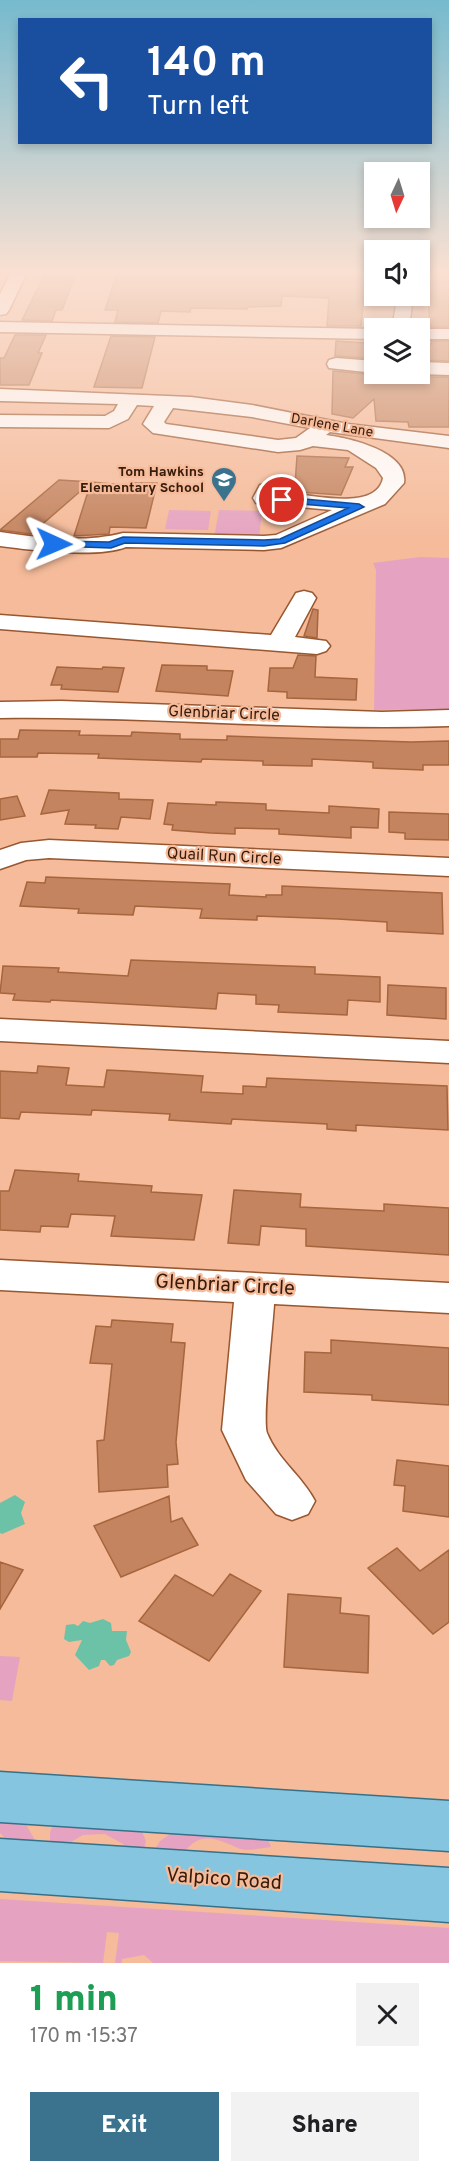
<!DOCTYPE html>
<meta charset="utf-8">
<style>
:root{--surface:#fff;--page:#f2f2f2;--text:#202124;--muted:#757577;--accent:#3b738e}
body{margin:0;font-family:Overpass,sans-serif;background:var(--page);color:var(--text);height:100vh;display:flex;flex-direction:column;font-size:22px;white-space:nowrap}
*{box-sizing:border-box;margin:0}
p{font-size:20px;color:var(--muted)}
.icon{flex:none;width:33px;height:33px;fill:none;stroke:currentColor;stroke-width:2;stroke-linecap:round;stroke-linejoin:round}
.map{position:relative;height:1963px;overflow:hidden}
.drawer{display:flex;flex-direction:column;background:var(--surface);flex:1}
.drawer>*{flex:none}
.top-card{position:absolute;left:18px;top:18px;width:414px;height:126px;border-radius:0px;box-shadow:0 3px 9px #0003;background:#1a4fa0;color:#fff;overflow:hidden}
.needle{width:39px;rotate:184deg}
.buttons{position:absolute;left:364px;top:162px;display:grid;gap:12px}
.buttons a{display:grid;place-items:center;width:66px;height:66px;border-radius:0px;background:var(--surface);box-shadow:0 3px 9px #0003;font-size:30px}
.pin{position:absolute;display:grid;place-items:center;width:51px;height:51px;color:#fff;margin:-26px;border:3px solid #fff;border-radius:50%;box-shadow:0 2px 6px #0007}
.me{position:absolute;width:66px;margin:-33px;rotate:91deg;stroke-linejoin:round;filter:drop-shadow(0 0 4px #0008)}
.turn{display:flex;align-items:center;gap:21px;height:126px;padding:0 30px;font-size:27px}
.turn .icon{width:78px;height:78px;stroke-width:2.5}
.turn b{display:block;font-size:42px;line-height:51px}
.round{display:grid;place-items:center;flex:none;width:63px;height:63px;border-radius:0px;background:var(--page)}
.head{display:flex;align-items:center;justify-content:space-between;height:102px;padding:0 30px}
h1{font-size:36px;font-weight:800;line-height:45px;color:#1e9e55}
.primary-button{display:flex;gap:12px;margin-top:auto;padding:12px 30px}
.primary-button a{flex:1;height:69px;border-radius:0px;background:var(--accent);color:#fff;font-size:24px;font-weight:800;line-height:69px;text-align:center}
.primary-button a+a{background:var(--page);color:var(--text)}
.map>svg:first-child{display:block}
.green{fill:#e5a3c1}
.water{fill:#6cc2a7}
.building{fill:#c4845f;stroke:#a6653d;stroke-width:1.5}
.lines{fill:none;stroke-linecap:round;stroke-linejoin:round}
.minor-casing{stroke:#98572f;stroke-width:3}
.major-casing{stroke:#367188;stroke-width:3}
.minor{fill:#fff;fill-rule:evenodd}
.major{fill:#86c5e0;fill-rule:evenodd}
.route{fill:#1a73e8;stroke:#114b97;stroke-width:1.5}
.labels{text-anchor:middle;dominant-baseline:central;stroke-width:4.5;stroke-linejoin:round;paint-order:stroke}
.far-street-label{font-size:14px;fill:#371b0b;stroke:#f5bb9a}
.far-poi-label{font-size:14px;font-weight:bold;fill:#371b0b;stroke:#f5bb9a;text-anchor:end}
.street-label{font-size:16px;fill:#371b0b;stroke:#f5bb9a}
.near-street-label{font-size:20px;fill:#371b0b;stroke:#f5bb9a}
</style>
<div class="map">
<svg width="449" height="1963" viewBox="0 0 449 1963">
<rect width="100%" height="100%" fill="#f5bb9a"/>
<!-- green -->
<path class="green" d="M169,510L211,511L208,530L165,529Z
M219,510L262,511L259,539L214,538Z
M420,557L449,558V709L374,710L376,570L373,563Z
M0,1656L20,1657L12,1701L0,1700Z
M0,1817L25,1823L39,1847L12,1845L0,1833Z
M55,1821L140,1827L146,1841L144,1849L130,1853L123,1844L105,1834L83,1835L66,1845L50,1843V1832Z
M173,1832L268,1839L271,1847C262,1848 245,1852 238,1848C218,1839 199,1830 184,1853L152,1854L160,1841Z
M0,1899L449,1928V1963H153L144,1955L122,1959V1963H115L119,1933L107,1932L103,1963L0,1961Z"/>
<!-- water -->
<path class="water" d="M15,1495L25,1502L21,1513L25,1524L2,1534L0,1533V1503Z
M103,1619L111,1623L112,1631H127L126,1640L131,1652L129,1656L117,1660L114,1665L110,1666L105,1660H101L99,1666L89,1670L75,1655L82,1640L69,1642L64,1639L66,1625L74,1624L78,1626L83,1621L90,1623Z"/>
<!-- building -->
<path class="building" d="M77,271L62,310H56L52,321L22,320L46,272Z
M118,271L366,275L361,326H327L329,298L282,296L281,306L247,307V309L191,308L190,312L161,311L158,323L115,322L118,310H105Z
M427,281H449V327H430Z
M15,335H46L38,353H42L29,385H0V358H4Z
M111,336L155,337L142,388L94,387Z
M336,341L367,343L366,358L335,356Z
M431,341H449V361L420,360V344H432Z
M333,371L365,374V377H449V427H409L408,422L376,421L374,399L353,418L332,414Z
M297,456L349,458L345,467H353L341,495L298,492L295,485Z
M59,480L91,482L31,534L0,530Z
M91,482L134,486V483H157L146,528L110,527L109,534L74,536Z
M313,609L318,610L317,638L304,636Z
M298,655L316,656L315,677L357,679L356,700L287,698V692L268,691L270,668H293Z
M162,665L207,666V670L233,671L228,696L156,691Z
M57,667L102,669L103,667L124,668L118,692L61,689L62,685H51Z
M20,730L80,731L79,735L131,736L132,732L180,734V739L227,740V736L411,742L449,741V765H423V770L373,768V762L312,759V766L263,765V761L202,759L201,762L98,758L99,754L38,753L37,757H0V739H18Z
M49,790L119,793V799L153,800L150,819L121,817L118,829L95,828L96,825L65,824L69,810L41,814Z
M17,796L25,816L0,820V799Z
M216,802L266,804V810L329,813V806L379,809L378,828L351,827V838L279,834V829L235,828V834L211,833L172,830L173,825L164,824L168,803L216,805Z
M389,812L449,814V840L405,839V833L389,832Z
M46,877L230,884L229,895L266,897V895H282V886L442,893L443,934L387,931V922L338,919L257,916V920L200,918L202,909L135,906L133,915L78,913L79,909L20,906L27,882L45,883Z
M131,960L315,967V974L380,977V1002L348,1000L347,1015L278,1012L279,1005L256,1004V995L218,993L216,1009L51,1000L50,1002L13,1000L15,994L0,993L3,966L59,968L58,972L128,976Z
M388,985L446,988V1019L387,1015Z
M38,1066L69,1068L66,1085L104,1087L107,1070L127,1071L203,1076L201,1092L243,1094V1086L266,1087L267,1078L447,1086L448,1130L356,1125V1131L327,1129V1124L232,1119L231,1124L169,1120L170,1114L92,1110L91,1115L21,1112L19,1119L0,1118V1071L37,1073Z
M15,1170L79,1174L78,1181L152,1186L151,1192L202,1195L194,1240L111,1236L115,1216L71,1214L68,1227L41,1226L40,1232L0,1230V1191H9Z
M234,1190L301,1194L300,1207L384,1211V1204L449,1208V1255L306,1246V1229L261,1226L259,1245L228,1243Z
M112,1320L173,1324L171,1342L185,1343L176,1442L178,1464L167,1465L168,1487L99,1492L97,1441L104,1440L112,1364L90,1363L96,1326L111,1327Z
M331,1340L449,1348V1405L372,1400V1395L304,1392L305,1352L331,1353Z
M397,1460L449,1466V1517L403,1511L405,1486L394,1485Z
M169,1496L171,1522L182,1518L198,1545L121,1577L94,1526Z
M397,1548L420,1571L449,1550V1622L433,1634L368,1568Z
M0,1562L23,1570L0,1609Z
M230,1574L261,1591L209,1661L139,1621L175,1575L213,1596Z
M288,1594L341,1598L340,1613L369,1616L368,1673L284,1667Z"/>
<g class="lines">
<defs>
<path id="minor" d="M12,271H28L9,310L6,314L0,315V294Z
M403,299L409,300L412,304L409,328H392L397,300Z
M0,322L375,329V339L0,332Z
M420,329H449V339H420Z
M336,358L375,361V373L329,368L327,364L329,360Z
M420,362L449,363V375L420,374Z
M0,389L191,397L252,405L348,424L449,436V448L330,432L326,435C348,438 409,451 404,483L385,504L281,548L264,550L126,547C99,558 30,550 0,546V532C39,538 85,543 123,533L264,536L276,535L332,510L256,503L253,498L260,485C271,483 283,485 294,487L296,494C318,496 377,510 383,478L376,468L348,450L313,446L300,450L278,452L153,433L143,424L154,406L137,405L128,419L109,428L0,427V415L105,416L114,411L118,404L0,401ZM173,408L252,417L310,428L296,438L278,440L166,424L164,422Z
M304,591L312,593L316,598L295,637L326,641L330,646L326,651L317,654L0,629V615L271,635L296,593Z
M61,701L382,712L449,710V726C299,731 150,716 0,718V702Z
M49,840L449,858V876L49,858L26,860L0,869V850L21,843Z
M0,1019L449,1041V1063L0,1041Z
M0,1260L449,1283V1313L274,1304C273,1324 262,1421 267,1433C278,1460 302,1476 315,1501L308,1514L292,1520L276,1514L246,1480L222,1430L234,1302L0,1290Z"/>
<path id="major" d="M0,1772L449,1801V1851L0,1822Z
M0,1839L449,1868V1922L0,1891Z"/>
</defs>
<!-- minor casing -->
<use href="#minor" class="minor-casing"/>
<!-- major casing -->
<use href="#major" class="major-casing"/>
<!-- minor -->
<use href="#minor" class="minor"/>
<!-- major -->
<use href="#major" class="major"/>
</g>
<!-- sky -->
<linearGradient id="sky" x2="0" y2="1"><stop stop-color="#76bace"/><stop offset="0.5" stop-color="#fae0d2"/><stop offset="1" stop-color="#fae0d2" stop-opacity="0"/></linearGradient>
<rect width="449" height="546" fill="url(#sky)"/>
<!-- route -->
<path class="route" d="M282,497L359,504L364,507L285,543L264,546L125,543L111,548L54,546L49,544L54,541L109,542L123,537L264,540L280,539L348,508L278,502V498Z"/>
<!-- icons -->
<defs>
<symbol id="school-pin" viewBox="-11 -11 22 30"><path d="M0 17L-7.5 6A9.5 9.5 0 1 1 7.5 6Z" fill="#3b738e" stroke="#f5bb9a"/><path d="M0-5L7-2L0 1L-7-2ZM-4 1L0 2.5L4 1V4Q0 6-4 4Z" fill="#fff"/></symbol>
</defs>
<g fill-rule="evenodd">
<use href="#school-pin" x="209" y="465" width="30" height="40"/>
</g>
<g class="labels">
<!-- far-street labels -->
<g class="far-street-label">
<text transform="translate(332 426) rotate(10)">Darlene Lane</text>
</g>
<!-- far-poi labels -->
<g class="far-poi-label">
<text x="204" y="472">Tom Hawkins<tspan x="204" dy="16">Elementary School</tspan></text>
</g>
<!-- street labels -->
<g class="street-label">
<text transform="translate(224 714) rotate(2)">Glenbriar Circle</text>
<text transform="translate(224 857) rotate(3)">Quail Run Circle</text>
</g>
<!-- near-street labels -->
<g class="near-street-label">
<text transform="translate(225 1286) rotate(3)">Glenbriar Circle</text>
<text transform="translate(224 1880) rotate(4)">Valpico Road</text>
</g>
</g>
</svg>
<div class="buttons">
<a><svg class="needle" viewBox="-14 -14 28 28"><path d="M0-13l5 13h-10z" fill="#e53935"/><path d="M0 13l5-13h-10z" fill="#757577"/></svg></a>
<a><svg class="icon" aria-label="sound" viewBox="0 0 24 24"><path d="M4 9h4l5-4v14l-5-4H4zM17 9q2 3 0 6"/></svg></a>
<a><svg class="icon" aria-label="layers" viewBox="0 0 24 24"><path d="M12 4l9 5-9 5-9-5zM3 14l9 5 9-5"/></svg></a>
</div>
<div class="pin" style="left:282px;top:500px;background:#d93025"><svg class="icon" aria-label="arrive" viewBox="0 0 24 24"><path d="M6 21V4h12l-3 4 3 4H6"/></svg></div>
<svg class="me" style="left:54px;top:544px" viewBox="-20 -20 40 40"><path d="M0-17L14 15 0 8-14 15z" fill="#1a73e8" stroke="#fff" stroke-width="4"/></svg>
<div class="top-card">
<div class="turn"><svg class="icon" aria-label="left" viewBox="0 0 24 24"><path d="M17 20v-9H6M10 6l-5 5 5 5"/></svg><div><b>140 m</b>Turn left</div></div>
</div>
</div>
<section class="drawer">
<div class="head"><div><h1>1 min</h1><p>170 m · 15:37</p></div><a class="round"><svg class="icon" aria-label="close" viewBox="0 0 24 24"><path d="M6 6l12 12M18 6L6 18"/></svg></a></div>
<div class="primary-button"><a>Exit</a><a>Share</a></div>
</section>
